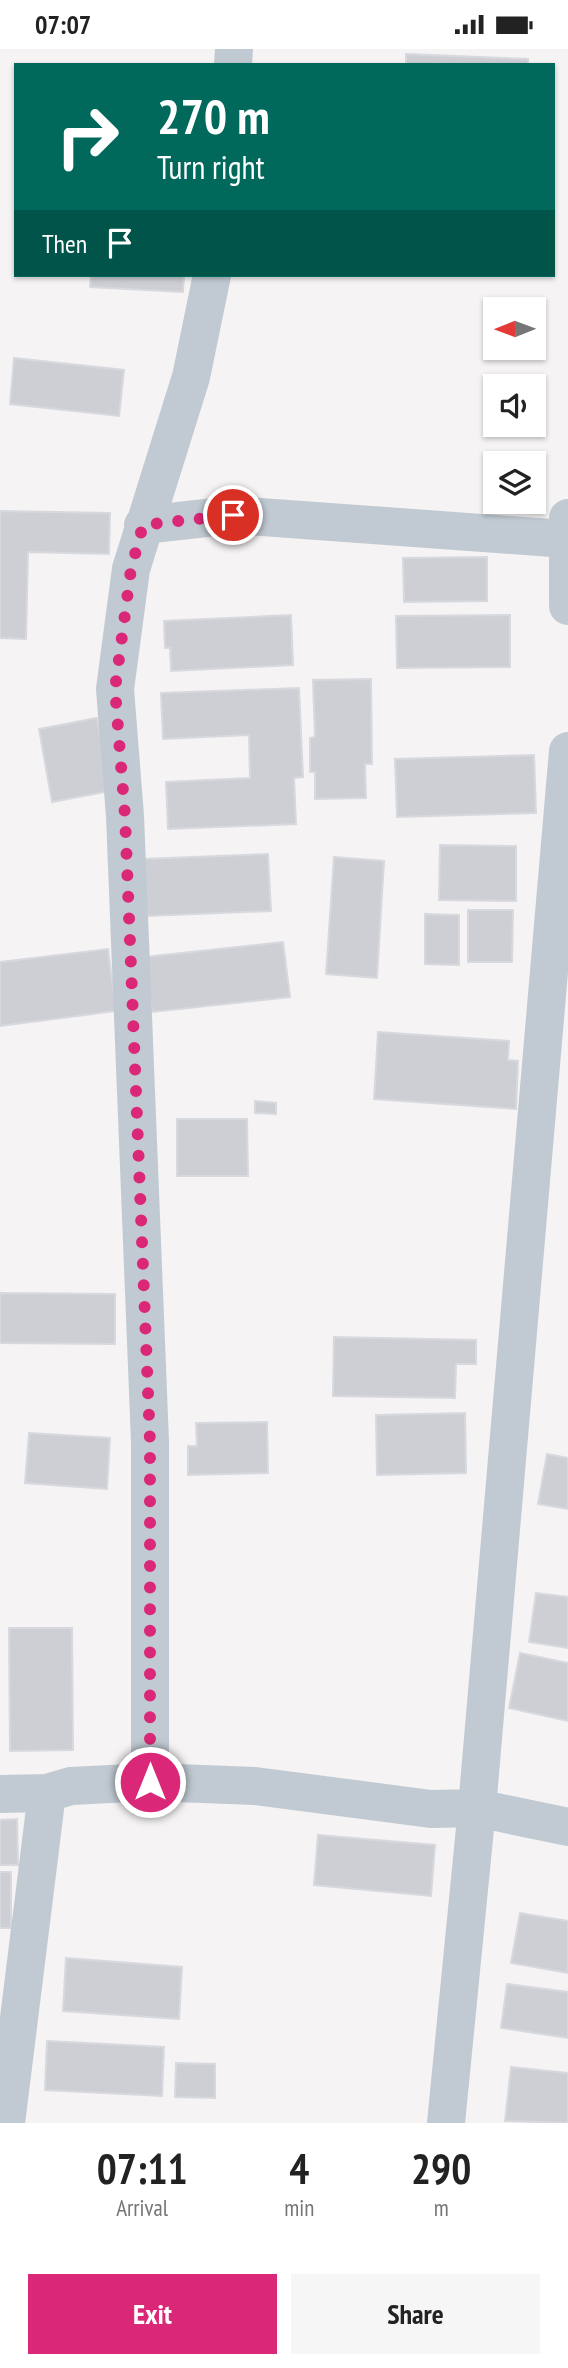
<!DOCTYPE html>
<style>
:root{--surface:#fff;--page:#f6f6f6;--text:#222;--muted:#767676;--accent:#db2777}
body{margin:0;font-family:"PT Sans Narrow",sans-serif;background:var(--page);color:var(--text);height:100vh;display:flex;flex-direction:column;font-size:26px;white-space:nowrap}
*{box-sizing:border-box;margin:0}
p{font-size:23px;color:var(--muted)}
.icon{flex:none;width:38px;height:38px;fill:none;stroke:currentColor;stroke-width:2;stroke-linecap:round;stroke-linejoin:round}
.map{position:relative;height:2074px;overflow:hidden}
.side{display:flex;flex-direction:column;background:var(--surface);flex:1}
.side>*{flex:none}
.top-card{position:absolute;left:14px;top:14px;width:541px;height:214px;border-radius:0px;box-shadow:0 2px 5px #0004;background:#00695c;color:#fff;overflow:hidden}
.needle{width:46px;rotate:269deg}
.tools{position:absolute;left:483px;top:248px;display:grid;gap:14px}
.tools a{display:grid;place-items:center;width:63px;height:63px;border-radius:0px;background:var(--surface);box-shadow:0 2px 5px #0004;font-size:35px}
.pin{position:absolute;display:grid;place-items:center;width:60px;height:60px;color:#fff;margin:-30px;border:4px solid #fff;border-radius:50%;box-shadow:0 2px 7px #0007}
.me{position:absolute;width:77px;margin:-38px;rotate:0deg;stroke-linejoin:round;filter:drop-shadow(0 0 5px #0008)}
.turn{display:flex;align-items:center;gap:24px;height:147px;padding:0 28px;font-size:32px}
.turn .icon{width:91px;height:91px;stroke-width:2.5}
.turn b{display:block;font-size:49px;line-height:60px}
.then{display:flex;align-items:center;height:66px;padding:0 28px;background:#0003;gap:14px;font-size:26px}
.eta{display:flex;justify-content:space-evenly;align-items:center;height:119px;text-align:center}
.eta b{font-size:42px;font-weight:600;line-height:49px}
.action{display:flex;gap:14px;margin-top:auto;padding:14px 28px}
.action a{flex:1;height:80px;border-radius:0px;background:var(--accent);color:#fff;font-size:28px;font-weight:600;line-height:80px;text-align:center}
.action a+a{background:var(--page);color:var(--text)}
.status{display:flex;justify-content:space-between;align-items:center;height:49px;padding:0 35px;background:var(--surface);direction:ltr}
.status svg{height:19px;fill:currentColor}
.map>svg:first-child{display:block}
.building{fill:#cdcfd5;stroke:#d7d9de;stroke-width:2}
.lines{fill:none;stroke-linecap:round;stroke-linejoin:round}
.minor{stroke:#c1cad2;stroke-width:38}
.route{stroke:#db2777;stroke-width:12;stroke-dasharray:0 21.6}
</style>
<div class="status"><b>07:07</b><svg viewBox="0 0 49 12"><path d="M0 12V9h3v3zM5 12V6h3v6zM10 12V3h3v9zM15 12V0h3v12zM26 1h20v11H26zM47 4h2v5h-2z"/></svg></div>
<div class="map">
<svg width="568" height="2074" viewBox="0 0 568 2074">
<rect width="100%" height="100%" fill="#f5f3f3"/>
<!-- building -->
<path class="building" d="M406,5L528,10V16H406Z
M91,226H184L183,243L90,238Z
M14,309L124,321L119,367L10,355Z
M0,462L110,464L109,505L28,503L26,590L0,589Z
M487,508V552L404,553L403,509Z
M291,566L293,616L171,622L170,599H165L164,572Z
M510,566V618L397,619L396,567Z
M371,630L372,715H365L366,749L315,750V723H310V689L315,688L313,631Z
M299,639L303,728L294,729L296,775L168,780L166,733L250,729L249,686L163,690L161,644Z
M97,669L110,742L52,753L39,680Z
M534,706L536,764L397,768L395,710Z
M440,796L516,797V852L439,851Z
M268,805L271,862L147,867L144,810Z
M334,808L384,812L377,929L326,925Z
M468,861H513L512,913H468Z
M425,865L459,866V916L425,915Z
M283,893L290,948L152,963L145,908Z
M108,900L116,962L0,977V913Z
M378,983L509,992L508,1011L518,1012L516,1060L374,1050Z
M255,1052L276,1054V1065L255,1064Z
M177,1070H247L248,1127H177Z
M0,1244L115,1245V1295L0,1294Z
M334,1288L476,1291V1315H456L455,1349L333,1347Z
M465,1364L466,1424L377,1426L376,1366Z
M267,1373L268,1424L188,1426V1397H197L196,1374Z
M29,1384L110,1389L107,1440L25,1434Z
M547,1405L568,1409V1460L538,1455Z
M536,1544L568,1548V1599L529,1593Z
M9,1579H72L73,1701L10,1702Z
M520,1604L568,1614V1672L509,1659Z
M17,1770L18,1816H0V1771Z
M318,1786L435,1796L431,1847L314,1836Z
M0,1823H11V1879H0Z
M520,1864L568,1872V1924L511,1914Z
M66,1909L182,1918L179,1970L63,1962Z
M507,1935L568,1943V1989L501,1979Z
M47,1992L164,1998L162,2047L45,2041Z
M176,2014L215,2015V2049L175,2048Z
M511,2018L568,2024V2074L505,2072Z"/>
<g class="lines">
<!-- minor -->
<path class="minor" d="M233,16L234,0
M568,469V557
M143,476L233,466L566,490
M150,1733V1393L125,767L115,640L131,520L191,328L212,226
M0,1745L47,1744L71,1737L150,1733L255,1737L431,1760L477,1759L568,1778
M6,2074L47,1744
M446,2074L477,1759L568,702"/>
</g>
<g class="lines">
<!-- route -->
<path class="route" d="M150,1733V1393L125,767L115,640L131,520L143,476L233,466"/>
</g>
</svg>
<div class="tools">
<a><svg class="needle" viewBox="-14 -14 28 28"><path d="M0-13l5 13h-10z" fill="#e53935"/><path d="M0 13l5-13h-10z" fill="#767676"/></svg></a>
<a><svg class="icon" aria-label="sound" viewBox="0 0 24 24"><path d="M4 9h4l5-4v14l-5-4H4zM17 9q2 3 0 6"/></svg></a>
<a><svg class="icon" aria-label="layers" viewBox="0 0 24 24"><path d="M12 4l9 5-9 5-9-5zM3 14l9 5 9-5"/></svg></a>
</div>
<div class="pin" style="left:233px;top:466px;background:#d93025"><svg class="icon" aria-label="arrive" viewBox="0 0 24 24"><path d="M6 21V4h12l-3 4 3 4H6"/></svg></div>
<svg class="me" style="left:150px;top:1733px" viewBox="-20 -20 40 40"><circle r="17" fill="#db2777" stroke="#fff" stroke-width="3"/><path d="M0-11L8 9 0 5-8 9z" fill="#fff"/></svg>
<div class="top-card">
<div class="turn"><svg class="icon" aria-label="right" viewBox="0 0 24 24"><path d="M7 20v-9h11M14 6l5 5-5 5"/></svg><div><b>270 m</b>Turn right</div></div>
<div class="then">Then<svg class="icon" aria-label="arrive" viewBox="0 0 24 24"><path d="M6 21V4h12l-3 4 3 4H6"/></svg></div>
</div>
</div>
<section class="side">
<div class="eta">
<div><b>07:11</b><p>Arrival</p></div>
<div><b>4</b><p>min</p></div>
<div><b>290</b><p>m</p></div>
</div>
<div class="action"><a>Exit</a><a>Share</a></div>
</section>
